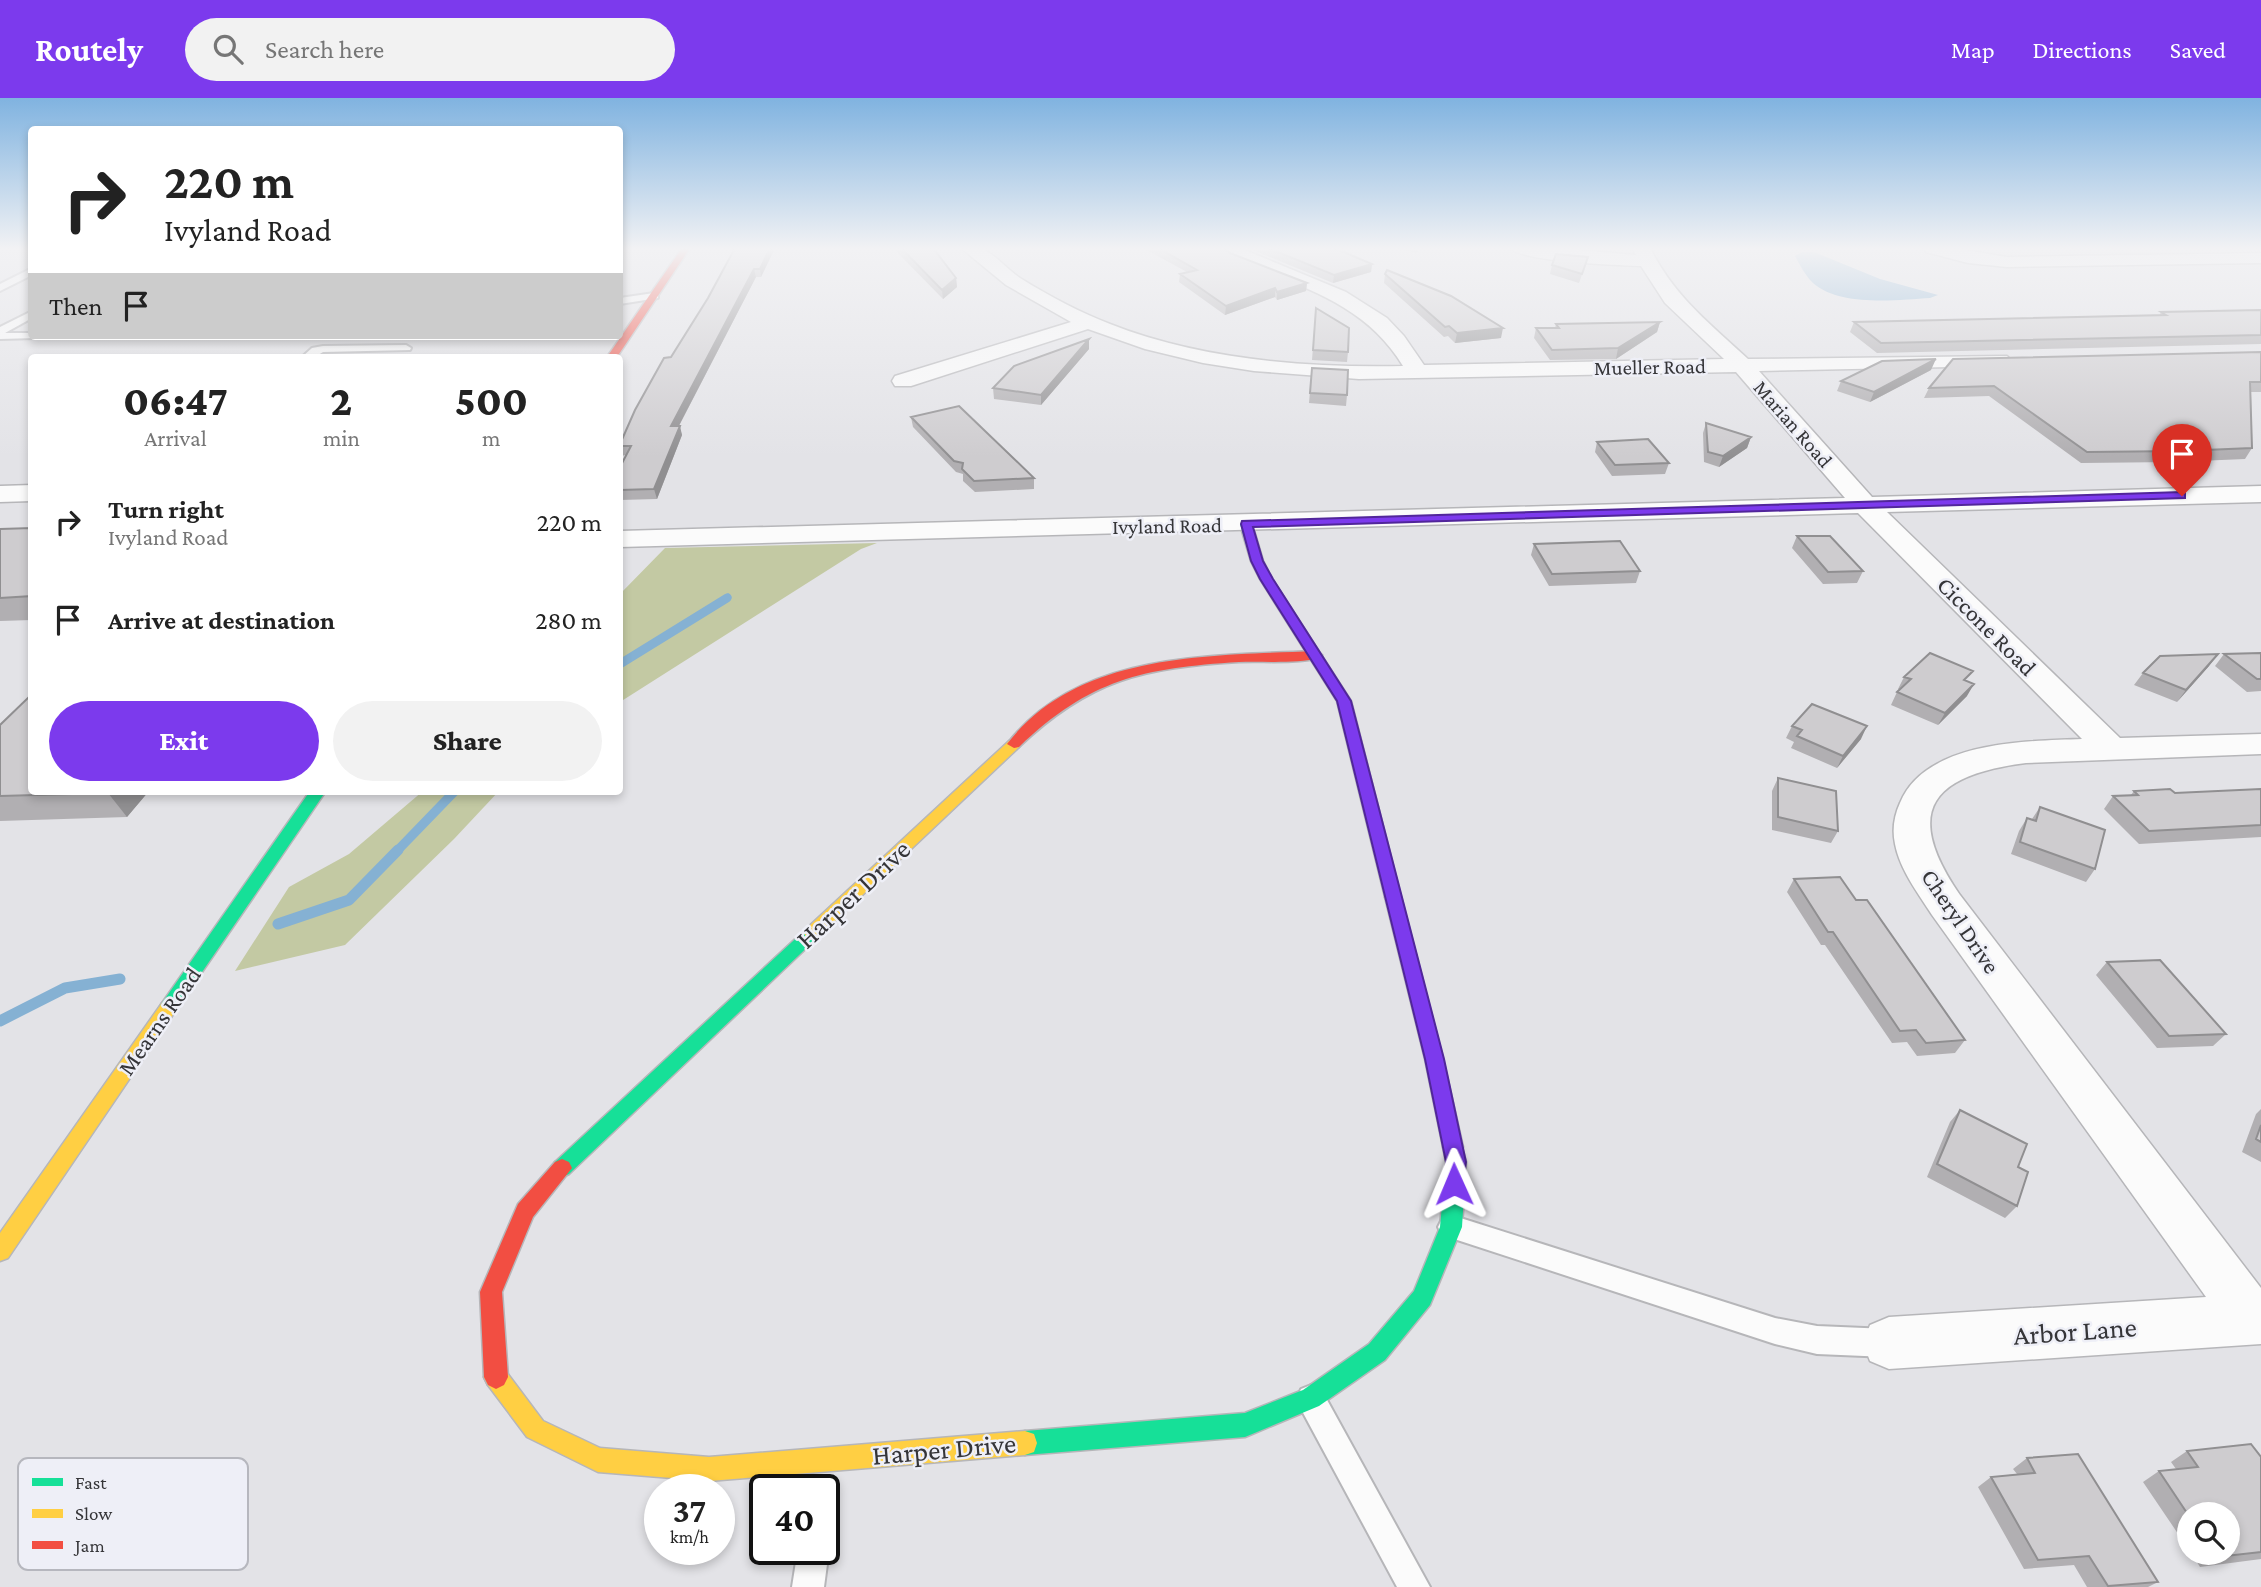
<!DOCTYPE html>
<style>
:root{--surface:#fff;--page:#f2f2f2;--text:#222;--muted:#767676;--accent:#7c3aed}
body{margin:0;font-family:"Crimson Pro",serif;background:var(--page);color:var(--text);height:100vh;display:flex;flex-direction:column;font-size:26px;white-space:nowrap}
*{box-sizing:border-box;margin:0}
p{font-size:23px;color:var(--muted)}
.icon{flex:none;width:38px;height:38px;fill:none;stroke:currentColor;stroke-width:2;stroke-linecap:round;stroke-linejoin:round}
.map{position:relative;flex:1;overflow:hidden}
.side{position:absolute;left:28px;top:256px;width:595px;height:441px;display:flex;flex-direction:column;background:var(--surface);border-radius:7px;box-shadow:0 4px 10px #0003}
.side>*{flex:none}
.top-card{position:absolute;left:28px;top:28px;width:595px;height:214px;border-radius:7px;box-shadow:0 4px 10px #0003;background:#fff;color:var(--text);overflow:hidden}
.controls{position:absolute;left:2177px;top:1404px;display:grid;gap:14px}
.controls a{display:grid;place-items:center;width:63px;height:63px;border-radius:50%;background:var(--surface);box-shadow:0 4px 10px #0003;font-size:35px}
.speed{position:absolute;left:644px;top:1376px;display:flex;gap:14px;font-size:35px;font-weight:700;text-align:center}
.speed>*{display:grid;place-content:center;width:91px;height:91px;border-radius:50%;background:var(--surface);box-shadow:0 4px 10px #0003;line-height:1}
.speed small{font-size:18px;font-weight:400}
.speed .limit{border:4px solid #111;border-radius:10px;background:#fff;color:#111}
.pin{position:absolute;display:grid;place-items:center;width:60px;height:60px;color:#fff;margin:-72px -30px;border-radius:50% 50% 50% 0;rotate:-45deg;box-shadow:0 0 7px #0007}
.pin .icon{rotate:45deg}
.me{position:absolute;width:77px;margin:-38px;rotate:359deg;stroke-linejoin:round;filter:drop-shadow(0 0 5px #0008)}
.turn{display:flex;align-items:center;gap:24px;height:147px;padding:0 21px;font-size:32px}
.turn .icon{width:91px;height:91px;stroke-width:2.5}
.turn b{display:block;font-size:49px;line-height:60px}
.then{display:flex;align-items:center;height:66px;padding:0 21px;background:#0003;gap:14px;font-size:26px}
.eta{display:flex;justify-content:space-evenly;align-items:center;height:119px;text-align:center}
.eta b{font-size:42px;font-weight:800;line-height:49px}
.button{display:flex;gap:14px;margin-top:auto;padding:14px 21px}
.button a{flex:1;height:80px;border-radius:42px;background:var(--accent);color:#fff;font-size:28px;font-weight:800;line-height:80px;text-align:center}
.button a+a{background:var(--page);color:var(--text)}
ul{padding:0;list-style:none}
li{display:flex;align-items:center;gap:21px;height:98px;padding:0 21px}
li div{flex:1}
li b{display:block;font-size:26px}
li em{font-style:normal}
header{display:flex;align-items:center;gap:42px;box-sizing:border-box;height:98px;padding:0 35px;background:var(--accent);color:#fff}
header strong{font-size:33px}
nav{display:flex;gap:38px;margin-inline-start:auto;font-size:24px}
.search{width:490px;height:63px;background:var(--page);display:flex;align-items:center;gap:18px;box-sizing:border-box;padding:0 24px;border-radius:38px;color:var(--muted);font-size:26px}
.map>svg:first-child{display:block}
.forest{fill:#c3c9a3}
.water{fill:#85b1d3}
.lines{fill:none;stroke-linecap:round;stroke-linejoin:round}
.stream-far2{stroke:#85b1d3;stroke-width:7}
.stream-far1{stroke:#85b1d3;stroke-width:9}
.stream{stroke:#85b1d3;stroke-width:11}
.lane-casing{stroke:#b6b6b9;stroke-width:4}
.street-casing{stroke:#b6b6b9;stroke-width:3}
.fast-casing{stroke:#b6b6b9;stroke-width:3}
.slow-casing{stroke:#b6b6b9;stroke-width:3}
.jam-casing{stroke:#b6b6b9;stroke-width:3}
.lane{fill:#fbfbfb;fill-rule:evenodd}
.street{fill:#fbfbfb;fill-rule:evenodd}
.fast{fill:#16e098;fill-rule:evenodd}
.slow{fill:#ffcf43;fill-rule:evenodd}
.jam{fill:#f24e42;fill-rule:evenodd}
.wall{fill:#b1afb2}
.shaded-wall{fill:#908f91}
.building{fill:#cecccf;stroke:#908f91;stroke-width:2}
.route{fill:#7c3aed;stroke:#51269a;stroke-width:2}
.labels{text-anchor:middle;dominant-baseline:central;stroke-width:5;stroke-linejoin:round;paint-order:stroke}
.far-street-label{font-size:21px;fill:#353538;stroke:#eeeff7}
.street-label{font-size:24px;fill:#353538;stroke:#eeeff7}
.near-street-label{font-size:28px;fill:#353538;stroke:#eeeff7}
.key{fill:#eeeff7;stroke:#b6b7be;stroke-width:2}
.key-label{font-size:19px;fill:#353538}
</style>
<header>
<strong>Routely</strong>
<div class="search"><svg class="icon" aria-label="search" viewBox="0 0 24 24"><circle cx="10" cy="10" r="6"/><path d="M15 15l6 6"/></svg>Search here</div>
<nav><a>Map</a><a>Directions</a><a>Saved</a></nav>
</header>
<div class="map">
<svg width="2261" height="1489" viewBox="0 0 2261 1489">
<rect width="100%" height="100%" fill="#e3e3e7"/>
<!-- forest -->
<path class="forest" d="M877,445L861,451L620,604V496L665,450Z
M423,693H499L454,741L345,847L235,873L289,789L349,756Z"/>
<!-- water -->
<path class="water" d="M1802,154H1814L1880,181L1938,197L1930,200C1897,202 1840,209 1813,185C1805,177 1800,167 1795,158Z"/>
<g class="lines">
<!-- stream-far2 -->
<path class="stream-far2" d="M724,502L728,499"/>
<!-- stream-far1 -->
<path class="stream-far1" d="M620,566L727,500
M396,754L455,693"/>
<!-- stream -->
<path class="stream" d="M278,826L349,802L398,752
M0,923L65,890L120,881"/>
<defs>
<path id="lane" d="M32,170V177L0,193V186Z
M654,195L658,196V200L620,206V200Z
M32,213V220L5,235H32V238H37L36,240L0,241V229Z
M406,247L411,250L410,252L323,254L315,259H302L312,250L323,248Z
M1451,1117L1775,1220L1817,1228L1888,1231L1898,1235L1902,1245L1898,1255L1888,1259L1817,1256L1775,1246L1442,1137L1438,1129L1442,1121Z
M1311,1287L1321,1291L1430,1489H1397L1301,1311L1297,1301L1301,1291Z
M824,1441L829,1451L824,1489H792L798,1451H824Z"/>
<path id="street" d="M961,150C968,150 977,149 982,151C996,157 1008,172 1020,180C1049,198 1079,214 1110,226C1201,262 1306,270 1403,268C1370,213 1317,194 1261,172C1247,166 1226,161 1216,150H1240L1346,194L1387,220L1404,238L1424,267L1724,261L1665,205L1641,168C1617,167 1524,164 1510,150H1555L1636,157L1632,150H1650C1675,199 1708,224 1748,261L2007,258L2011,262L2007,266L2000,268L1759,273L1872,399L2261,388V404L1887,414L2120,640L2261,636V656L2026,665C1931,677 1902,713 1960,797L2261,1190V1246L1889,1271L1870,1263L1863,1245L1870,1227L1889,1219L2206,1199L1932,817C1918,795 1900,772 1895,746C1892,732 1894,718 1900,705C1925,643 2027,643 2082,641L1858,415L620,449V433L1845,400L1736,274L1359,281L1254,273L1203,265L1145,251L1088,231L911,288H895L892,283L895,278L1071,224L1006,187Z
M1923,150H1953L2007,159L2261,155V165L2007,169L1968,165L1926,154Z
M32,387V403L0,404V388Z"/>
<path id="fast" d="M1246,423L1252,426L1263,463L1272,481L1351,603L1401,799L1399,803H1387L1385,799L1337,603L1260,481L1251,463L1240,426Z
M310,693H326L174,915L168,917L162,915L159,910L162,905Z
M812,829L818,831L820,835L818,839L569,1076L562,1079L555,1076L552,1070L555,1064L806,831Z
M1453,1040L1460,1043L1466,1064L1462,1129L1430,1207L1385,1262L1319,1308L1245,1339L1025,1357L1016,1354L1013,1345L1016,1336L1025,1333L1245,1315L1303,1292L1369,1246L1414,1193L1440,1129L1446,1064L1443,1049L1446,1043Z"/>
<path id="slow" d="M1014,642L1021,646L1019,649L818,839H806L804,835L806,831L1009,643Z
M168,903L174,905L177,910L174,915L8,1160L0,1163V1135L162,905Z
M496,1267L504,1271L543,1323L600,1350L709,1359L1025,1333L1034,1336L1037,1345L1034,1354L1025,1357L709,1383L598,1374L527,1339L488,1287L484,1279L488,1271Z"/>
<path id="jam" d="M682,150H690L617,259H607Z
M1315,553L1322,557L1320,560C1294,566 1265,563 1239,564C1143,570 1090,581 1019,649L1014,650L1007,646C1078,553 1211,558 1315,553Z
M1393,793L1399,795L1401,799L1443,961L1463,1049L1460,1055L1453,1058L1446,1055L1443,1049L1425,961L1385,799L1387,795Z
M562,1061L569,1064L572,1070L533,1119L502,1194L508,1279L504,1287L496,1291L488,1287L484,1279L480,1194L518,1106L555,1064Z"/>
</defs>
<!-- lane casing -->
<use href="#lane" class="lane-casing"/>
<!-- street casing -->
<use href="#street" class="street-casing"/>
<!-- fast casing -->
<use href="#fast" class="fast-casing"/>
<!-- slow casing -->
<use href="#slow" class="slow-casing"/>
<!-- jam casing -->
<use href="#jam" class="jam-casing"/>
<!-- lane -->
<use href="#lane" class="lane"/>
<!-- street -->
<use href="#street" class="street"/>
<!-- fast -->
<use href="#fast" class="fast"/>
<!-- slow -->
<use href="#slow" class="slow"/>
<!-- jam -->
<use href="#jam" class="jam"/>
</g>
<!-- wall -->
<path class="wall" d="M735,150H775L761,179H756L679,328L682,337L657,401L620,402V369L626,357L621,358L620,346L671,259L708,200Z
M893,150H933L956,180L957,189L943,201Z
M1143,150H1224L1230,155L1307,185L1306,193L1277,202L1275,199L1225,217L1179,184L1180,176L1187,174Z
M1248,150H1334L1372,166L1371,174L1333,185Z
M1397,150H1420L1418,151L1417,155Z
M1552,167L1585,168L1579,185L1550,176Z
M1385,176L1501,240L1455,245L1448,238L1444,239L1384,185Z
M1316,210L1348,254L1347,264L1312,262Z
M2261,212V246L1877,255L1850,234L1854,224L2159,218L2161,214Z
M1660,224L1657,234L1616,261L1550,262L1534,240L1536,230H1555L1556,226Z
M1089,241V251L1041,307L994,301L993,290Z
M2261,254V294H2251L2252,350L2245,361L2174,364L2081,365L1989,298L1924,300L1929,290Z
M1312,270L1347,297L1346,308L1309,305Z
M1931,272L1870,304L1837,293L1841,283Z
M911,319L1034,380V391L975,394L963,383V376L956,374L913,329Z
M1706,325L1751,339L1747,350L1719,369L1704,364L1703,335Z
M1597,344L1669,365L1665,376L1612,378L1595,354Z
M32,430V522L0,523V431Z
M1797,438L1863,473L1857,485L1823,486L1792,450Z
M1534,446L1640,473L1636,485L1549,488L1531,457Z
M2261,555V593L2247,594L2215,568L2224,556Z
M2209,568L2177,604L2134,587L2143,575Z
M1904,579L1967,583V598L1938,627L1891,607L1897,594L1900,592L1898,591Z
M0,627L149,693L127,719L0,723Z
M1792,628L1861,641L1837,670L1791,650L1794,644L1786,640Z
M1778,680L1838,733L1831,745L1772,732V693Z
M2261,691V739L2139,746L2104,711L2113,698L2131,697L2134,693L2175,695Z
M2040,709L2095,771L2086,784L2011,756L2019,733L2027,720L2032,721Z
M1794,781L1856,802L1965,942L1955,955L1917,958L1907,944L1892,945L1825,847H1821L1787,794Z
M2107,864L2226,936L2213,948L2157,950L2096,877Z
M2261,1011V1064L2242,1054L2256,1016Z
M1960,1012L2018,1069L2017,1108L2005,1120L1927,1079L1950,1024Z
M2187,1353L2261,1359V1461L2200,1469L2191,1454H2228L2189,1416V1452L2143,1384L2159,1373L2176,1371L2171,1364Z
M2027,1360L2158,1484L2148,1489H2087L2074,1467L2024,1471L1978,1389L1991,1379L2017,1376L2013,1371Z"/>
<!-- shaded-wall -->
<path class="shaded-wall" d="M770,150H775L761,179L760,171Z
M1372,166L1371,174L1333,185L1334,177Z
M754,171L756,179L674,337L671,328Z
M956,180L957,189L943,201L942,192Z
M1307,185L1306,193L1277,202V194Z
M1275,190V199L1225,217L1226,208Z
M1660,224L1657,234L1616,261L1618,250Z
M1503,230L1501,240L1455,245L1457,235Z
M1089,241V251L1041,307V297Z
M1936,261L1931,272L1870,304L1874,294Z
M680,328L682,337L657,401L654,391Z
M1751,339L1747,350L1719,369L1723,358Z
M2218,556L2209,568L2177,604L2186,592Z
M1974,586L1967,598L1938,627L1945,615Z
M1867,628L1861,641L1837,670L1843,658Z
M110,693H149L127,719L108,695Z"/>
<!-- building -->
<path class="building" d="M735,150H770L760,171H754L671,328H680L654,391L620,392V369L631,348H620V346L635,312L664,260L671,259L708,200Z
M901,150H933L956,180L942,192Z
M1158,150H1224L1230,155L1307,185L1277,194L1275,190L1226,208L1180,176L1197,172Z
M1268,150H1334L1372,166L1334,177Z
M1556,156L1588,159L1582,176L1552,167Z
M1387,172L1451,198L1503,230L1457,235L1449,228L1445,229L1385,176Z
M1316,210L1349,230L1348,254L1313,252Z
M2261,212V237L1881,245L1854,224L2166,217L2161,214Z
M1660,224L1618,250L1552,252L1536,230H1559L1556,226Z
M1089,241L1041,297L993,290L1014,268Z
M2261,254V284H2250L2252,350L2181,353L2087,354L1994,288L1929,290L1953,261Z
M1936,261L1874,294L1841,283L1882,263Z
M1312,270L1348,272L1347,297L1310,295Z
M959,308L1034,380L974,383L962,371L963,365L954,363L911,319Z
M1706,325L1751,339L1723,358L1708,354Z
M1648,341L1669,365L1615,367L1597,344Z
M32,430V498L0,500V431Z
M1797,438H1830L1863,473L1828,474Z
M1620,443L1640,473L1552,476L1534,446Z
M1930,555L1973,573L1964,582L1974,586L1945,615L1897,594L1911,581L1904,579Z
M2261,555V581H2257L2224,556Z
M2218,556L2186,592L2143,575L2160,558Z
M32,596V693H110L108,695L0,698V627Z
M1812,606L1867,628L1843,658L1797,638L1802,632L1792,628Z
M1778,680L1836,693L1838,733L1778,719Z
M2170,691L2175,695L2261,691V727L2149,733L2113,698L2138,697L2134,693Z
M2040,709L2105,732L2095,771L2020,744L2027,720L2036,723Z
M1840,779L1856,802H1867L1965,942L1926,945L1916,932L1900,933L1833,834H1828L1794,781Z
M2160,862L2226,936L2169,938L2107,864Z
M1960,1012L2027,1046L2018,1069L2028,1074L2017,1108L1937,1066Z
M2261,1027V1044L2256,1041Z
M2251,1346L2261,1359V1454L2217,1459L2214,1454H2228V1416H2189V1418L2159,1373L2198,1369L2187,1353Z
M2078,1356L2158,1484L2108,1488L2089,1458L2038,1462L1991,1379L2035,1375L2027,1360Z"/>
<!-- sky -->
<linearGradient id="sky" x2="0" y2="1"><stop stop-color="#80b3e0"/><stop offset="0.42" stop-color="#f2f2f4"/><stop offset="1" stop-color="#f2f2f4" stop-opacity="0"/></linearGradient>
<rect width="2261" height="359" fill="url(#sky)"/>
<!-- route -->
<path class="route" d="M2182,394L2185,395V400L1253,429L1263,463L1273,481L1351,603L1444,961L1466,1064L1462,1092L1454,1095L1447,1092L1444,1086L1446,1064L1425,961L1337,603L1260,481L1251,463L1241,426L1242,423Z"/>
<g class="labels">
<!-- far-street labels -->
<g class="far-street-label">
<text transform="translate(1650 269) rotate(-1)">Mueller Road</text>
<text transform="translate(1793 326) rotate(49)">Marian Road</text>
<text transform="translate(1167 428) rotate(-1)">Ivyland Road</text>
</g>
<!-- street labels -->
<g class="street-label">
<text transform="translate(1987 528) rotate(45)">Ciccone Road</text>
<text transform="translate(1961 823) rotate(56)">Cheryl Drive</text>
<text transform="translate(159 923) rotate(-55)">Mearns Road</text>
</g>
<!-- near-street labels -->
<g class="near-street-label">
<text transform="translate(853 796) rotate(-43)">Harper Drive</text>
<text transform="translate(2075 1233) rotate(-4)">Arbor Lane</text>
<text transform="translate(944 1351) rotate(-5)">Harper Drive</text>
</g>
</g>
<!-- legend -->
<rect x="18" y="1360" width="230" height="112" rx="10" class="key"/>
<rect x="32" y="1380" width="31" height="8" fill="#16e098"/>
<rect x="32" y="1411" width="31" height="9" fill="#ffcf43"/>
<rect x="32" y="1443" width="31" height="8" fill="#f24e42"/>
<g class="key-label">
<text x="75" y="1391">Fast</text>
<text x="75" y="1422">Slow</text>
<text x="75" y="1454">Jam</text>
</g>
</svg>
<div class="controls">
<a><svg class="icon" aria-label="search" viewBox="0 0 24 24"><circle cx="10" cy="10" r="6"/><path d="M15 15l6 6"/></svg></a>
</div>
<div class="speed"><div>37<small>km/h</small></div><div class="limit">40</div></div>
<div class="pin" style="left:2182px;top:398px;background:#d93025"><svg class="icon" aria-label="arrive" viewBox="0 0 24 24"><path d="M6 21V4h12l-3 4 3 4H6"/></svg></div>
<svg class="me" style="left:1454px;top:1086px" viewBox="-20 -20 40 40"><path d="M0-17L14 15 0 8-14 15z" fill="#7c3aed" stroke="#fff" stroke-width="4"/></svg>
<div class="top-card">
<div class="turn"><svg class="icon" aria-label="right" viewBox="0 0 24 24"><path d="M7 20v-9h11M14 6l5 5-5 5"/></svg><div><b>220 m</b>Ivyland Road</div></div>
<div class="then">Then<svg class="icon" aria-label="arrive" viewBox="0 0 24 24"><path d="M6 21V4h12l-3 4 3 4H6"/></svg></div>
</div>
<section class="side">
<div class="eta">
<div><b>06:47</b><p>Arrival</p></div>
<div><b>2</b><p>min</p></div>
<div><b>500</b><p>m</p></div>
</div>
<ul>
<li><svg class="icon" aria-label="right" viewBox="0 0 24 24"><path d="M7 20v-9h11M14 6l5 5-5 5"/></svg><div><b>Turn right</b><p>Ivyland Road</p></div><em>220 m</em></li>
<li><svg class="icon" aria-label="arrive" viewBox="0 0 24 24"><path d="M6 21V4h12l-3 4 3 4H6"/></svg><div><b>Arrive at destination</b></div><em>280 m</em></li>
</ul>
<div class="button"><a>Exit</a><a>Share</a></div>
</section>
</div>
